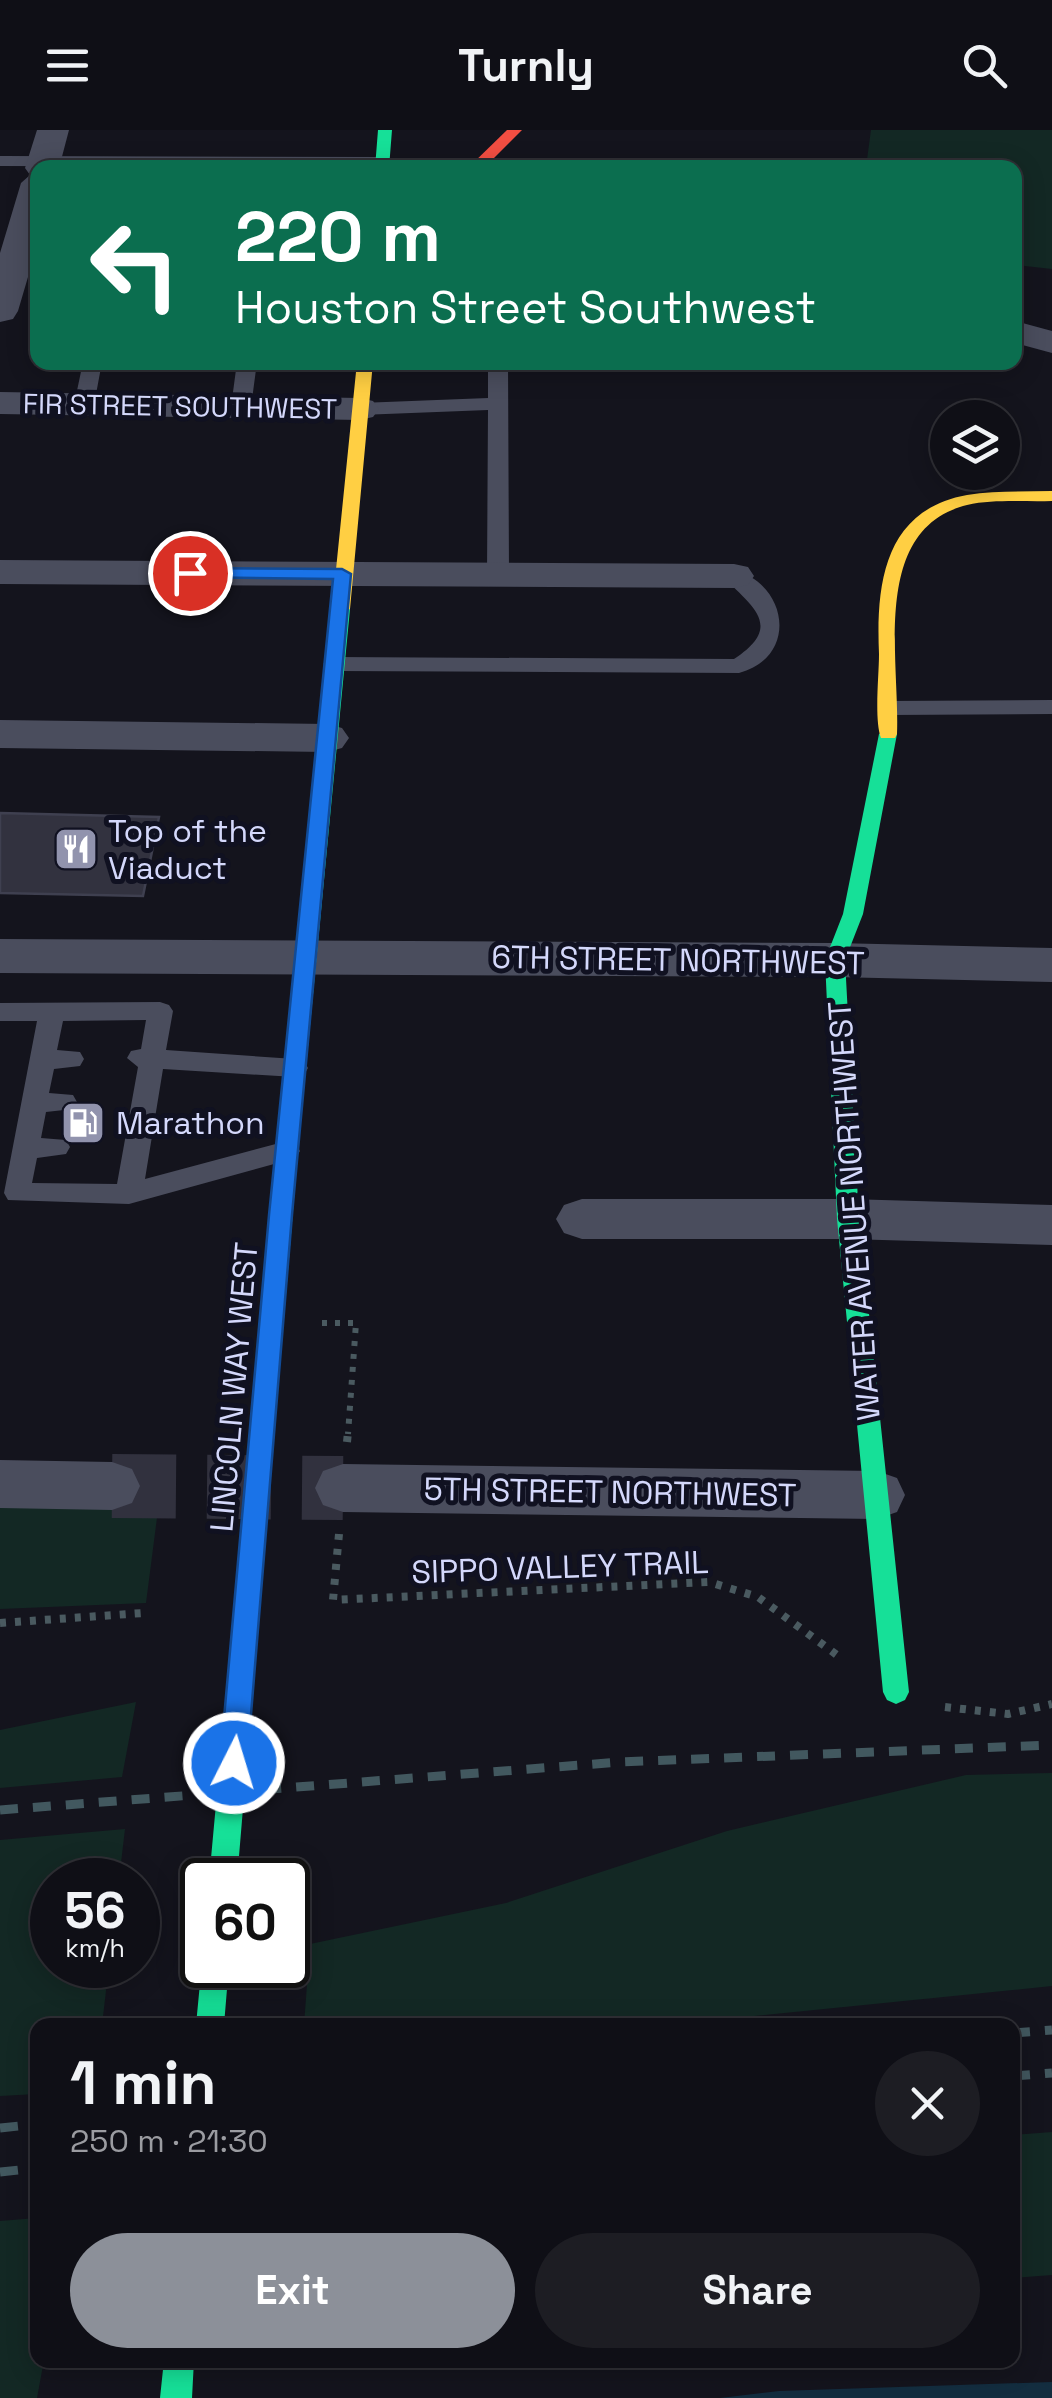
<!DOCTYPE html>
<meta charset="utf-8">
<style>
:root{--surface:#0f0f16;--page:#1d1d23;--text:#f1f3f6;--muted:#9b9ca1;--line:#2f2f35;--accent:#8c9099}
body{margin:0;font-family:"Space Grotesk",sans-serif;background:var(--page);color:var(--text);height:100vh;display:flex;flex-direction:column;font-size:38px;white-space:nowrap}
*{box-sizing:border-box;margin:0}
p{font-size:32px;color:var(--muted)}
.icon{flex:none;width:55px;height:55px;fill:none;stroke:currentColor;stroke-width:2;stroke-linecap:round;stroke-linejoin:round}
.map{position:relative;flex:1;overflow:hidden}
.drawer{position:absolute;left:30px;top:1888px;width:990px;height:350px;display:flex;flex-direction:column;background:var(--surface);border-radius:20px;box-shadow:0 5px 25px #0003,0 0 0 2px var(--line)}
.drawer>*{flex:none}
.banner{position:absolute;left:30px;top:30px;width:992px;height:210px;border-radius:20px;box-shadow:0 5px 25px #0003,0 0 0 2px var(--line);background:#0b6e4f;color:#fff;overflow:hidden}
.controls{position:absolute;left:930px;top:270px;display:grid;gap:20px}
.controls a{display:grid;place-items:center;width:90px;height:90px;border-radius:50%;background:var(--surface);box-shadow:0 5px 25px #0003,0 0 0 2px var(--line);font-size:50px}
.speed{position:absolute;left:30px;top:1728px;display:flex;gap:20px;font-size:50px;font-weight:700;text-align:center}
.speed>*{display:grid;place-content:center;width:130px;height:130px;border-radius:50%;background:var(--surface);box-shadow:0 5px 25px #0003,0 0 0 2px var(--line);line-height:1}
.speed small{font-size:25px;font-weight:400}
.speed .limit{border:5px solid #111;border-radius:15px;background:#fff;color:#111}
.pin{position:absolute;display:grid;place-items:center;width:85px;height:85px;color:#fff;margin:-42px;border:5px solid #fff;border-radius:50%;box-shadow:0 2px 10px #0007}
.me{position:absolute;width:110px;margin:-55px;rotate:5deg;stroke-linejoin:round;filter:drop-shadow(0 0 8px #0008)}
.turn{display:flex;align-items:center;gap:35px;height:210px;padding:0 40px;font-size:45px}
.turn .icon{width:130px;height:130px;stroke-width:2.5}
.turn b{display:block;font-size:70px;line-height:85px}
.round{display:grid;place-items:center;flex:none;width:105px;height:105px;border-radius:52px;background:var(--page)}
.summary{display:flex;align-items:center;justify-content:space-between;height:170px;padding:0 40px}
h1{font-size:60px;font-weight:700;line-height:75px}
.primary-button{display:flex;gap:20px;margin-top:auto;padding:20px 40px}
.primary-button a{flex:1;height:115px;border-radius:60px;background:var(--accent);color:#fff;font-size:40px;font-weight:700;line-height:115px;text-align:center}
.primary-button a+a{background:var(--page);color:var(--text)}
header{display:flex;justify-content:space-between;align-items:center;height:130px;padding:0 40px;background:var(--surface);font-size:45px;font-weight:700}
.map>svg:first-child{display:block}
.green{fill:#132824}
.water{fill:#132d3f}
.building{fill:#32323f;stroke:#3f4050;stroke-width:2.5}
.lines{fill:none;stroke-linecap:round;stroke-linejoin:round}
.street-tunnel{stroke:#31313e;stroke-width:64;stroke-dasharray:64 31;stroke-linecap:butt}
.path-far1{stroke:#4a5a60;stroke-width:6;stroke-dasharray:5 8;stroke-linecap:butt}
.path{stroke:#4a5a60;stroke-width:8;stroke-dasharray:6 9;stroke-linecap:butt}
.lane{fill:#4a4d5d;fill-rule:evenodd}
.street{fill:#4a4d5d;fill-rule:evenodd}
.fast{fill:#16e098;fill-rule:evenodd}
.slow{fill:#ffcf43;fill-rule:evenodd}
.jam{fill:#f24e42;fill-rule:evenodd}
.rail{stroke:#42585f;stroke-width:9;stroke-dasharray:18 15;stroke-linecap:butt}
.route{fill:#1a73e8;stroke:#114b97;stroke-width:2.5}
.labels{text-anchor:middle;dominant-baseline:central;stroke-width:10;stroke-linejoin:round;paint-order:stroke}
.far-street-label{font-size:28px;fill:#d4d8fb;stroke:#101121}
.poi-label{font-size:32px;fill:#d4d8fb;stroke:#101121;text-anchor:start}
.street-label{font-size:32px;fill:#d4d8fb;stroke:#101121}
</style>
<header><svg class="icon" aria-label="menu" viewBox="0 0 24 24"><path d="M4 6h16M4 12h16M4 18h16"/></svg>Turnly<svg class="icon" aria-label="search" viewBox="0 0 24 24"><circle cx="10" cy="10" r="6"/><path d="M15 15l6 6"/></svg></header>
<div class="map">
<svg width="1052" height="2268" viewBox="0 0 1052 2268">
<rect width="100%" height="100%" fill="#14141d"/>
<!-- green -->
<path class="green" d="M871,0H1052V139L1015,135V38L866,37Z
M0,1371L158,1380L146,1473L0,1479Z
M136,1572L122,1647L0,1658V1600Z
M1052,1643V1856L665,1895H304L310,1814L506,1773L727,1701L966,1645Z
M125,1699L119,1750H52V1835H109L102,1895H38L37,1964L0,1966V1710Z
M1052,2002V2145L1013,2148V2005Z
M37,2088L38,2230H44L37,2268H0V2091Z"/>
<!-- water -->
<path class="water" d="M1052,2252V2268H720L779,2261Z"/>
<!-- building -->
<path class="building" d="M0,683L159,687L143,766L0,763Z"/>
<g class="lines">
<!-- street-tunnel -->
<path class="street-tunnel" d="M112,1356L343,1358"/>
<!-- path-far1 -->
<path class="path-far1" d="M322,1193H356L348,1304"/>
<!-- path -->
<path class="path" d="M347,1312L348,1302
M339,1404L333,1470L709,1452L758,1467L837,1525
M0,1493L143,1483
M945,1577L1008,1584L1052,1574"/>
<!-- lane -->
<path class="lane" d="M0,26L383,27L392,32L383,37L0,36Z
M83,232H102L94,275L84,281L74,275Z
M237,232H257L251,277L241,283L231,277Z
M488,232H508L509,444L498,450L487,444L488,280L360,285L350,279L360,273L488,268Z
M734,440C788,454 799,527 739,543L334,541L323,534L334,527L734,529C786,495 750,476 723,446Z
M1052,570V584L889,585L878,578L889,571Z
M160,872L169,875L173,881L166,920L295,929L304,931L308,938L304,945L295,947L163,939L145,1049L287,1011L296,1014L300,1021L296,1028L129,1074L8,1070L4,1063L37,891H0V873ZM146,890L141,919L131,921L127,928L138,937L117,1054L32,1053L37,1028L66,1024L70,1017L66,1010L41,1008L46,982L73,979L77,972L73,965L49,963L54,939L80,936L84,929L80,922L57,920L63,891Z"/>
<!-- street -->
<path class="street" d="M37,0H69L59,38H38V113L18,181L13,189L0,192V123L21,53L30,45L25,38Z
M1015,191L1052,201V223L1015,213Z
M0,262L360,268L373,271L379,279L373,287L360,290L0,284Z
M0,430L734,434L748,437L754,446L748,455L734,458L0,454Z
M0,590L327,594L342,598L349,608L342,618L327,622L0,618Z
M0,809L835,813L1052,818V852L835,847L0,843Z
M582,1069H848L1052,1075V1115L848,1109H582L564,1103L556,1089L564,1075Z
M0,1330L112,1332L132,1339L140,1356L132,1373L112,1380L0,1378Z
M343,1334L877,1341L897,1348L905,1365L897,1382L877,1389L343,1382L323,1375L315,1358L323,1341Z"/>
<!-- fast -->
<path class="fast" d="M378,0H392L389,38H375Z
M341,474L350,479L298,1021L237,1750H209L276,1021L332,479Z
M888,598L897,604L863,784L845,830L859,1089L909,1562L905,1570L896,1574L887,1570L883,1562L837,1089L825,830L843,784L879,604Z
M202,1832V1835H229L224,1895H196Z
M164,2230H194L192,2268H160Z"/>
<!-- slow -->
<path class="slow" d="M357,232H373L350,479L341,484L332,479Z
M1052,361V371C1024,372 994,369 967,375C870,399 900,530 897,604L895,608H881C874,589 879,546 879,524C876,454 884,380 967,365C995,360 1024,362 1052,361Z"/>
<!-- jam -->
<path class="jam" d="M507,0H522L484,38H468Z"/>
<!-- rail -->
<path class="rail" d="M0,1680L620,1632L1052,1615
M1012,1903L1052,1900
M1012,1946L1052,1943
M0,1998L38,1994
M0,2042L38,2038"/>
</g>
<!-- route -->
<path class="route" d="M190,438L342,439L351,444L292,1085L247,1633L243,1641L234,1645L224,1641L220,1633L269,1085L333,449L184,447V439Z"/>
<!-- icons -->
<defs>
<symbol id="restaurant-square" viewBox="-11 -11 22 22"><rect x="-9" y="-9" width="18" height="18" rx="4" fill="#9193ad" stroke="#101121"/><path d="M-5-6h1v4h1v-4h1v4h1v-4h1v5L-1.5 .5V6h-2V.5L-5-1ZM5-6V6H3V1.5H1.5Q1.5-4 5-6Z" fill="#fff"/></symbol>
<symbol id="fuel-square" viewBox="-11 -11 22 22"><rect x="-9" y="-9" width="18" height="18" rx="4" fill="#9193ad" stroke="#101121"/><path d="M-5.5-6h7V0h2V4h1.3V-2.5L3-4.5l.8-.8L6-3V5H2.5V1h-1V6h-7ZM-4.2-4.7v3.2H.2V-4.7Z" fill="#fff"/></symbol>
</defs>
<g fill-rule="evenodd">
<use href="#restaurant-square" x="51" y="694" width="50" height="50"/>
<use href="#fuel-square" x="58" y="968" width="50" height="50"/>
</g>
<g class="labels">
<!-- far-street labels -->
<g class="far-street-label">
<text transform="translate(180 276) rotate(1)">FIR STREET SOUTHWEST</text>
</g>
<!-- poi labels -->
<g class="poi-label">
<text x="108" y="701">Top of the<tspan x="108" dy="37">Viaduct</tspan></text>
<text x="116" y="993">Marathon</text>
</g>
<!-- street labels -->
<g class="street-label">
<text transform="translate(678 830) rotate(1)">6TH STREET NORTHWEST</text>
<text transform="translate(854 1081) rotate(-94)">WATER AVENUE NORTHWEST</text>
<text transform="translate(234 1257) rotate(-85)">LINCOLN WAY WEST</text>
<text transform="translate(610 1362) rotate(1)">5TH STREET NORTHWEST</text>
<text transform="translate(560 1437) rotate(-2)">SIPPO VALLEY TRAIL</text>
</g>
</g>
</svg>
<div class="controls">
<a><svg class="icon" aria-label="layers" viewBox="0 0 24 24"><path d="M12 4l9 5-9 5-9-5zM3 14l9 5 9-5"/></svg></a>
</div>
<div class="speed"><div>56<small>km/h</small></div><div class="limit">60</div></div>
<div class="pin" style="left:190px;top:443px;background:#d93025"><svg class="icon" aria-label="arrive" viewBox="0 0 24 24"><path d="M6 21V4h12l-3 4 3 4H6"/></svg></div>
<svg class="me" style="left:234px;top:1633px" viewBox="-20 -20 40 40"><circle r="17" fill="#1a73e8" stroke="#fff" stroke-width="3"/><path d="M0-11L8 9 0 5-8 9z" fill="#fff"/></svg>
<div class="banner">
<div class="turn"><svg class="icon" aria-label="left" viewBox="0 0 24 24"><path d="M17 20v-9H6M10 6l-5 5 5 5"/></svg><div><b>220 m</b>Houston Street Southwest</div></div>
</div>
<section class="drawer">
<div class="summary"><div><h1>1 min</h1><p>250 m · 21:30</p></div><a class="round"><svg class="icon" aria-label="close" viewBox="0 0 24 24"><path d="M6 6l12 12M18 6L6 18"/></svg></a></div>
<div class="primary-button"><a>Exit</a><a>Share</a></div>
</section>
</div>
